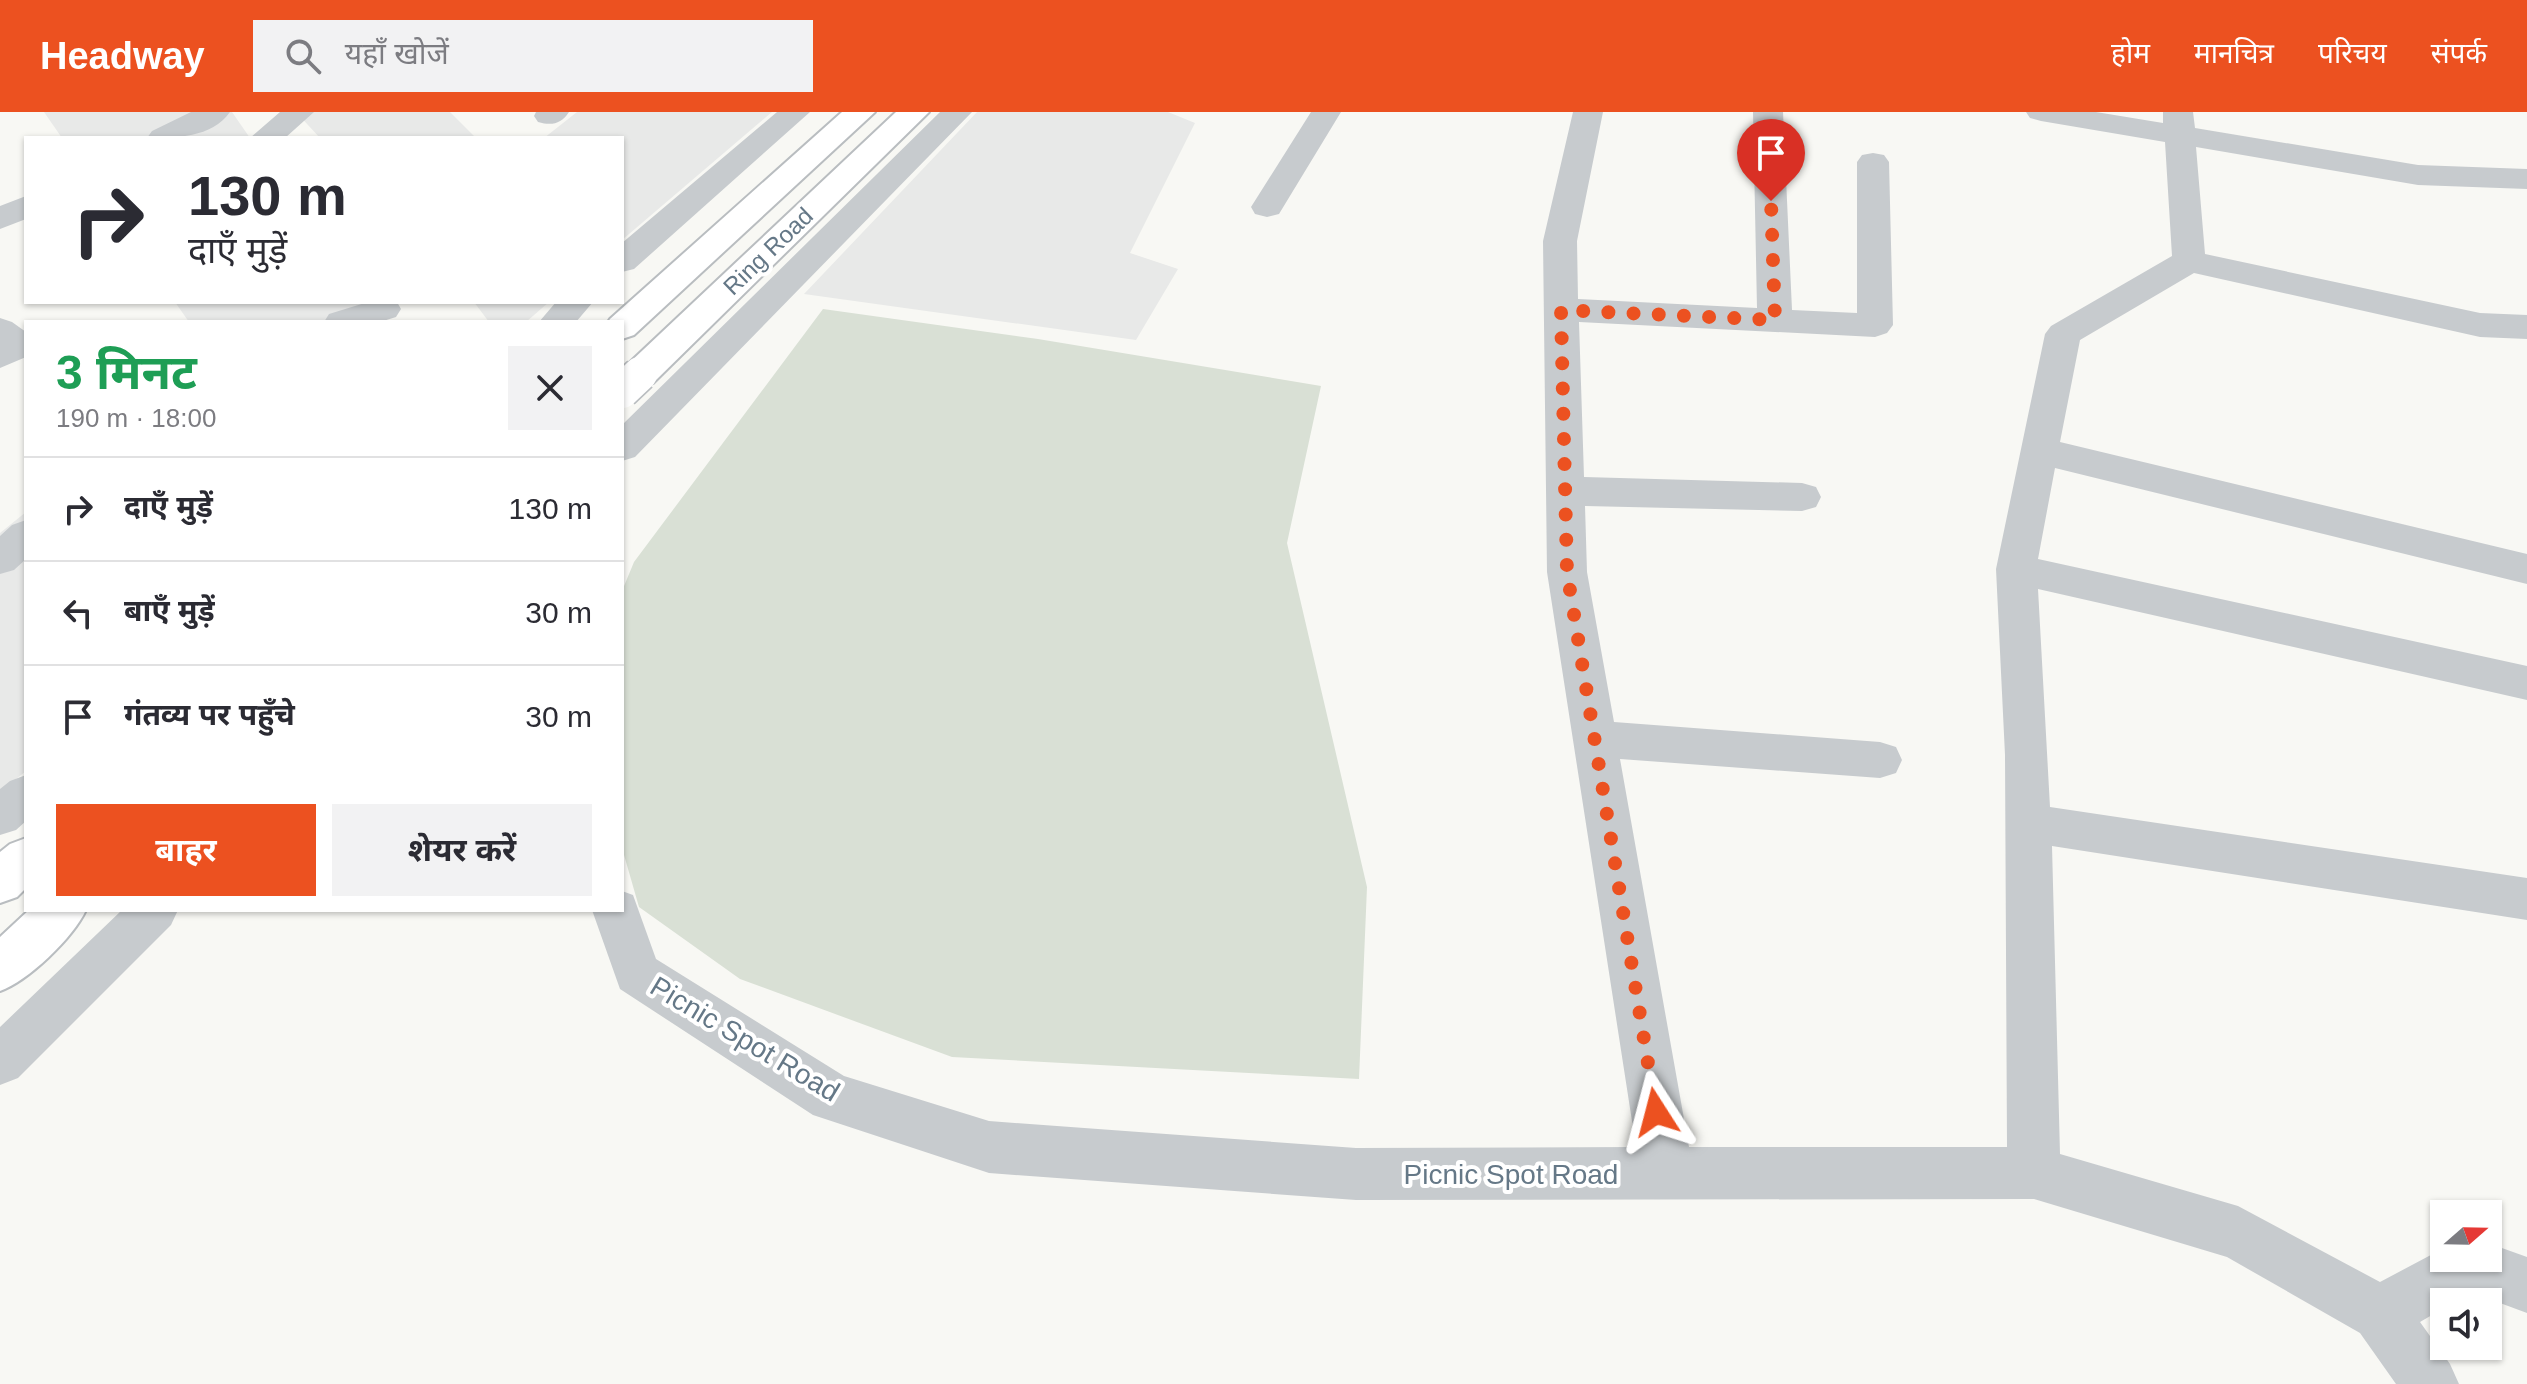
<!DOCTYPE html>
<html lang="hi">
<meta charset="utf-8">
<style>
:root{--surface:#fff;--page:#f2f2f3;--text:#2b2b33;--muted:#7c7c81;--line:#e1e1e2;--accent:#ec5120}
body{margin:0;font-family:Helvetica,"Noto Sans Devanagari",sans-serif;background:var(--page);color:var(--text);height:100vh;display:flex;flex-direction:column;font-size:30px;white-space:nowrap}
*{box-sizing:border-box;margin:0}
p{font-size:26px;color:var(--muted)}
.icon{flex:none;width:44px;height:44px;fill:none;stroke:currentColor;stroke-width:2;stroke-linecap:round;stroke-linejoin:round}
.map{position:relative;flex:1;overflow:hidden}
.details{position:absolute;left:24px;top:208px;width:600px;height:592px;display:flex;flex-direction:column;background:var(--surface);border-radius:0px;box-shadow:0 2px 6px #0004}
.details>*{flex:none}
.top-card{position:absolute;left:24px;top:24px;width:600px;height:168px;border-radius:0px;box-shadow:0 2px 6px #0004;background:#fff;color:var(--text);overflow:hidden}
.needle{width:52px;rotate:70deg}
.buttons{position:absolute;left:2430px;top:1088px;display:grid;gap:16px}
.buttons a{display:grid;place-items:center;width:72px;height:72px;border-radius:0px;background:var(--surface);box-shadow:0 2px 6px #0004;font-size:40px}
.pin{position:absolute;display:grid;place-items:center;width:68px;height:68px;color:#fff;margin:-82px -34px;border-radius:50% 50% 50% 0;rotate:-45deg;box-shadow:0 0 8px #0007}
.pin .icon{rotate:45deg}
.me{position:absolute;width:88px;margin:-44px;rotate:351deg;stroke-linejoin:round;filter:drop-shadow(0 0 6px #0008)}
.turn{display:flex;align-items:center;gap:28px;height:168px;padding:0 32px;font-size:36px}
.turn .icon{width:104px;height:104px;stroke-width:2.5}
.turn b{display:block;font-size:56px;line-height:68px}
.round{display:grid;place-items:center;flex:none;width:84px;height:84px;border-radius:0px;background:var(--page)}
.head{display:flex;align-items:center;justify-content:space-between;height:136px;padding:0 32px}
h1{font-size:48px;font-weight:700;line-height:60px;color:#1e9e55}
.primary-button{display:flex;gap:16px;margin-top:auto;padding:16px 32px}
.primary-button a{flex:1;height:92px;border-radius:0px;background:var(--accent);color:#fff;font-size:32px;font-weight:700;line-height:92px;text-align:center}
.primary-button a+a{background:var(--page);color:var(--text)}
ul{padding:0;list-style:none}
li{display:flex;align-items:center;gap:24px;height:104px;padding:0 32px;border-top:2px solid var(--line)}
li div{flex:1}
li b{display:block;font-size:30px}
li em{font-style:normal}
header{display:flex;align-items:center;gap:48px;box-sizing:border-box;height:112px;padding:0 40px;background:var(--accent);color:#fff}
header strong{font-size:38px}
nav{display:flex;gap:44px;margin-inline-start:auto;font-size:28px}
.search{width:560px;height:72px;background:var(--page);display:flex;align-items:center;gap:20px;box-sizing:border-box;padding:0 28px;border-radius:0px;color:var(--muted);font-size:30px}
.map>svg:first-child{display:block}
.built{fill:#e8e9e8}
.green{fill:#d9e0d5}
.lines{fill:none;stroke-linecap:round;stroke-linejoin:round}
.highway-casing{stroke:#b9bdc0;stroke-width:4}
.minor{fill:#c7cbce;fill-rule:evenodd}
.highway{fill:#fff;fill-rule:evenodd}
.highway-bridge-casing{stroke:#b9bdc0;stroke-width:37;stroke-linecap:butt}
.highway-bridge{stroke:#fff;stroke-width:34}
.route{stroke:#ec5120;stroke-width:14;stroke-dasharray:0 25.2}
.labels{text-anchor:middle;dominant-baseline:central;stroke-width:8;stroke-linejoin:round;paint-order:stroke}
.far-street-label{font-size:24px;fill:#657887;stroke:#fff}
.street-label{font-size:28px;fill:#657887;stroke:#fff}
</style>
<header>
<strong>Headway</strong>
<div class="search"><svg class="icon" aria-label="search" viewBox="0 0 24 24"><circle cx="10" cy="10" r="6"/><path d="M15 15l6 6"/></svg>यहाँ खोजें</div>
<nav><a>होम</a><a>मानचित्र</a><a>परिचय</a><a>संपर्क</a></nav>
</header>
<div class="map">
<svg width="2527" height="1272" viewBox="0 0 2527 1272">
<rect width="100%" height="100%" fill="#f8f8f4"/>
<!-- built -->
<path class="built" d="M44,0H232L250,26H62Z
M296,0H450L476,26H320Z
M577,0H772L622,128V26H544Z
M977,0H1168L1195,11L1130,141L1178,157L1136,228L804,182Z
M175,190H366L382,210H189Z
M474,190H549L526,210H489Z
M26,400V659L0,680V421Z"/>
<!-- green -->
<path class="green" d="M823,197L1038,227L1321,274L1287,431L1367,775L1359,967L952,945L740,867L639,795L622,736V479L634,450Z"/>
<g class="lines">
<defs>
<path id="highway" d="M842,0H875L634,223L622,227V210H608L610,207Z
M896,0H929L653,271L640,274L627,271L622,262L627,253Z
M26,726V776L17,785L0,791V740L10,732Z
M29,798H86C73,826 28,869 0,879V825Z"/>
</defs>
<!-- highway casing -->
<use href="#highway" class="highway-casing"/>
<!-- minor -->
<path class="minor" d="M191,0H230C212,26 175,26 147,26L152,19Z
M280,0H314L285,26H250Z
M536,0H569C561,12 552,14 538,10L534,4Z
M777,0H810L634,157L622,160V131Z
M940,0H972L635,345L622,349V313Z
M1311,0H1341L1279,102L1267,105L1255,102L1251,95Z
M1573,0H1603L1577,129L1578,187L1757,196L1753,0H1783L1792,198L1857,201V50L1862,43L1873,41L1884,43L1889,50L1893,213L1887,221L1875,225L1579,210L1584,365L1802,371L1816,375L1821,385L1816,395L1802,399L1585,394L1587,460L1614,610L1880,630L1896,635L1902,648L1896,661L1880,666L1620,647L1689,1035H2007L2005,643L1996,457L2045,222L2051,214L2172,144L2165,30L2041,9L2030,6L2026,0H2096L2163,11V0H2193L2195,16L2418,53L2527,57V77L2418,73L2196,35L2205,142L2480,201L2527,203V227L2480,225L2194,161L2080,228L2060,330L2527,442V472L2055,356L2038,447L2527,554V588L2038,477L2050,695L2527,766V808L2052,734L2060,1042L2238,1094L2380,1170L2444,1136V1146H2488V1131L2527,1145V1201L2473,1181L2456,1190H2444V1196L2420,1210L2450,1252L2459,1272H2396L2360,1221L2227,1145L2034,1087L1356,1088L989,1061L813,1003L620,877L592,798H622V779L633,783L656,847L844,964L989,1009L1356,1036L1636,1035L1547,460L1543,129Z
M26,84V107L0,117V94Z
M368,190H397L401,197L396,205L380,210H324L329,202Z
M556,190H593L576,210H539Z
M0,206L12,210L26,220V245L0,256Z
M26,408V447L14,458L0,462V424L12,413Z
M26,663V709L16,718L0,723V677L10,669Z
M122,798H178L171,813L18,966L0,973V915Z"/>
<!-- highway -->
<use href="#highway" class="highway"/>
<defs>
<path id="highway-bridge" d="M622,279L640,262"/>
</defs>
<!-- highway-bridge casing -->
<use href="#highway-bridge" class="highway-bridge-casing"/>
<!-- highway-bridge -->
<use href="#highway-bridge" class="highway-bridge"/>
</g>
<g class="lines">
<!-- route -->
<path class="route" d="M1656,1000L1567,460L1561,198L1775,208L1771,89"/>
</g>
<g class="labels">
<!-- far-street labels -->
<g class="far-street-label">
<text transform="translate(768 139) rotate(-44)">Ring Road</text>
</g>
<!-- street labels -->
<g class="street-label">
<text transform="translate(745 927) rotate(31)">Picnic Spot Road</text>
<text x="1511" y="1062">Picnic Spot Road</text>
</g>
</g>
</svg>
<div class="buttons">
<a><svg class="needle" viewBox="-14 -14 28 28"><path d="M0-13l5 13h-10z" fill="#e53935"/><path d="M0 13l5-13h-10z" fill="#7c7c81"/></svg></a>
<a><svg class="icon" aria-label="sound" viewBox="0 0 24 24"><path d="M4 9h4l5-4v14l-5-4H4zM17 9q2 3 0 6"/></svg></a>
</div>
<div class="pin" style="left:1771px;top:89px;background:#d93025"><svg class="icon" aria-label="arrive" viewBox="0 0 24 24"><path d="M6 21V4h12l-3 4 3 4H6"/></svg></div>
<svg class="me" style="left:1656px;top:1000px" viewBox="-20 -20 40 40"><path d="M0-17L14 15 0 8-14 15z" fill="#ec5120" stroke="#fff" stroke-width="4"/></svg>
<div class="top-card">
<div class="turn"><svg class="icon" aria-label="right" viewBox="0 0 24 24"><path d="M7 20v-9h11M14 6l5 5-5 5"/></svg><div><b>130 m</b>दाएँ मुड़ें</div></div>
</div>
<section class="details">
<div class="head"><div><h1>3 मिनट</h1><p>190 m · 18:00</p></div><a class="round"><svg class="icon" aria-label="close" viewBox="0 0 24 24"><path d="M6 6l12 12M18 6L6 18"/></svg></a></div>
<ul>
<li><svg class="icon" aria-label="right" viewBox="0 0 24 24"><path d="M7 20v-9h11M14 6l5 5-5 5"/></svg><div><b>दाएँ मुड़ें</b></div><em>130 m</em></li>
<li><svg class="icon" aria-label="left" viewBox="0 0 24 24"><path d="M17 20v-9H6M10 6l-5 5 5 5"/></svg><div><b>बाएँ मुड़ें</b></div><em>30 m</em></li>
<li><svg class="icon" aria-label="arrive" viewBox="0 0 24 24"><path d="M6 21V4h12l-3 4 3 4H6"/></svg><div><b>गंतव्य पर पहुँचे</b></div><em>30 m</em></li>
</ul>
<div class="primary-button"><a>बाहर</a><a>शेयर करें</a></div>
</section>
</div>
